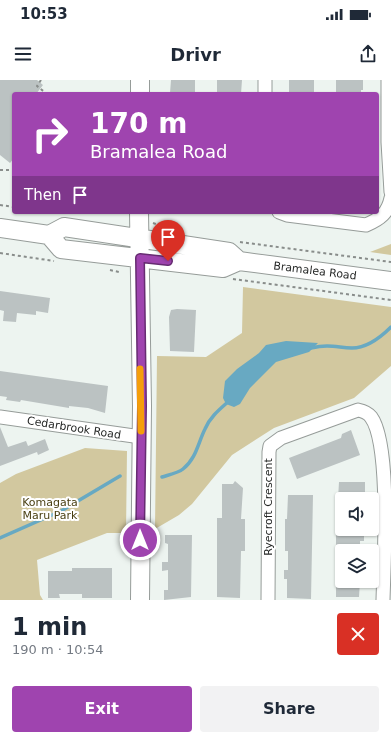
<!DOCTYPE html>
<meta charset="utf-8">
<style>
:root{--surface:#fff;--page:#f2f2f3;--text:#1f2937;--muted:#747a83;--accent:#9f44af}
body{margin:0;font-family:"DejaVu Sans",sans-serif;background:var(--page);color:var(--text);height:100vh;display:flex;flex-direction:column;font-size:15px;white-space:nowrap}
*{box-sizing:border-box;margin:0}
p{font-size:13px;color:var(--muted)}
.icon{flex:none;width:22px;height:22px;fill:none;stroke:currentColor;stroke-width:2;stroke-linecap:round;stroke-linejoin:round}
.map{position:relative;height:520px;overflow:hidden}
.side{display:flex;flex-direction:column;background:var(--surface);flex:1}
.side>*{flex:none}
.top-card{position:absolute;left:12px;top:12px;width:367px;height:122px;border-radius:4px;box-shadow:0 1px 3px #0004;background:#9f44af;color:#fff;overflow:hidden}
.fabs{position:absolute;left:335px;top:412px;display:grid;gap:8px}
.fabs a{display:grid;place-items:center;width:44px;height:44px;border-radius:4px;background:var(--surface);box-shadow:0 1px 3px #0004;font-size:20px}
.pin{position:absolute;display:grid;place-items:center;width:34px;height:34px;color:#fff;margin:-41px -17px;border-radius:50% 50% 50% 0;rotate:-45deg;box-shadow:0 0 4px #0007}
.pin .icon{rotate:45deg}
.me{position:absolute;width:44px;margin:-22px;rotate:0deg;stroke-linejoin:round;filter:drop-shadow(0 0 3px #0008)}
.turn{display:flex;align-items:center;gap:14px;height:84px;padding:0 12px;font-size:18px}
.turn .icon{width:52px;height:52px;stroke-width:2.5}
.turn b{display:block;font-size:28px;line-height:34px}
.then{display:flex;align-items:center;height:38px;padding:0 12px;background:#0003;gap:8px;font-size:15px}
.round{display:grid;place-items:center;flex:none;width:42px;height:42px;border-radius:4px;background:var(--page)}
.headline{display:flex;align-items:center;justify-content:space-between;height:68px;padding:0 12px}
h1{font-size:24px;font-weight:700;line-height:30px}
.action{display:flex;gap:8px;margin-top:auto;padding:8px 12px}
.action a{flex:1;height:46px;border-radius:4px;background:var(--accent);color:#fff;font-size:16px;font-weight:700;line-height:46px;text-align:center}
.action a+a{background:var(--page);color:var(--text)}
.status{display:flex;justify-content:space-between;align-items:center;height:28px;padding:0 20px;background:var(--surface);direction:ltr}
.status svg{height:11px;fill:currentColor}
header{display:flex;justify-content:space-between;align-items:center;height:52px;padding:0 12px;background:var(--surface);font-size:18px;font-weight:700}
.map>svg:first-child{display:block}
.green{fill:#d2c89f}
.water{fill:#68a9c2}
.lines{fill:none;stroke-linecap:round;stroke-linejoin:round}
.stream{stroke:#68a9c2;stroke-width:3.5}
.building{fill:#bbc2c2}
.street-casing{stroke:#969c99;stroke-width:15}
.secondary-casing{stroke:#969c99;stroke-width:20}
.path{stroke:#898d8b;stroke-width:2;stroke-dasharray:3 3;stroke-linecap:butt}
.street{stroke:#fff;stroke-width:13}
.secondary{stroke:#fff;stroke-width:18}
.route-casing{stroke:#672c72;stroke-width:10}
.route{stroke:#9f44af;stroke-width:7}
.slow{stroke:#f59e0b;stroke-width:7}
.labels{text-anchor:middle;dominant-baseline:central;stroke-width:4;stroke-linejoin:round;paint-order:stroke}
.street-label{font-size:11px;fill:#262827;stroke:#fff}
.park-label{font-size:11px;fill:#493f12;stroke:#fff}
</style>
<div class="status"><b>10:53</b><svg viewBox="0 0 49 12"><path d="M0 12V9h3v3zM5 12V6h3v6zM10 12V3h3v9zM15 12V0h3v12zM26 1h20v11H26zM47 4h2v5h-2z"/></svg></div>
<header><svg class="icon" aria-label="menu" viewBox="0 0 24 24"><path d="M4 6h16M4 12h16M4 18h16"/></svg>Drivr<svg class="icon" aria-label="share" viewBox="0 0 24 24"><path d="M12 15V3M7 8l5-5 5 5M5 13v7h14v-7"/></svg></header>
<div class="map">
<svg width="391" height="520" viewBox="0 0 391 520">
<rect width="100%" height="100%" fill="#edf4f0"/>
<!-- green -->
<path class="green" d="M391,164V175L370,172Z
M243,207L391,227V286L354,318L274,348L232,375L192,424L179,435L155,449L157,276L206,277L242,253Z
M85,368L127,371L126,453H107L37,480L40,515L43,520H0V403L16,394Z"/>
<!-- water -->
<path class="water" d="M286,261L318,263L309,272L276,282L250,308L240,324L234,327L226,324L223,318L225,301L237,289L259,273L266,265Z"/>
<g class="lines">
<!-- stream -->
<path class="stream" d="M311,268C329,264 335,267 352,268C367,268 381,257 391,247
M162,397C168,395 178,393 183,389C196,379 198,363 205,349C210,337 220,329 229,321
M0,458L61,431L120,396"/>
</g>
<!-- building -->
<path class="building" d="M0,0H37L43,5L36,14H14V78L10,83L0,75Z
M171,0H195V14L170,13Z
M217,0H242L241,14H217Z
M289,0H314V14H289Z
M336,0H363V10H361V14H336Z
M0,211L50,218L48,233L36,231V235L17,233L16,242L3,241L4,231L0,230Z
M177,229L196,230L194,272L170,271L169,237L171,230Z
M0,291L108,306L105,333L88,328L69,326V328L21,320L20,322L6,320L7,317L0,316Z
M0,347L8,367L26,361L28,366L45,359L49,370L38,375L37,372L0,386Z
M351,350L360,375L297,399L289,378L341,358L342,354Z
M235,401L243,408L241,439H245V471H241L240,518L217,517V438H222V404H233Z
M339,402H365V414H361V419H338Z
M288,415H313L311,519L287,518V499H284V490H288V471H285V439H287Z
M336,450H364V461H360V471L336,470Z
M165,455H192L191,517L164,520V510H168V490L162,491V482H168V464L165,463Z
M72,488H112V518H82V514H59L60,518H48V491H72Z
M336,501H360L359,517H336Z"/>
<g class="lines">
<defs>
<path id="street" d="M388,0V62L391,112
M265,14V0
M279,132L287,135L366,145C380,139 388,133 391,118
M0,337L141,357
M268,520L269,372L270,366L281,358L358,330C363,331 368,333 371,337C391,364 384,482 383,520"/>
<path id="secondary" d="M140,14V0
M139,132L142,326L140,520
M0,148L49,155L64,147L229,172L239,181
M49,155L61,169L223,188L239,181L391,201"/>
</defs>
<!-- street casing -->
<use href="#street" class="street-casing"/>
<!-- secondary casing -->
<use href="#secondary" class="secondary-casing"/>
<!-- path -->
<path class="path" d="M41,0L37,6L47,14
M0,90H14
M0,125L14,127
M55,132L60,133
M153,143L161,146
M240,162L391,182
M0,173L54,181
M110,190L119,192
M233,199L391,220"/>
<!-- street -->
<use href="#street" class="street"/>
<!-- secondary -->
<use href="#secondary" class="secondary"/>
</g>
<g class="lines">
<defs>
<path id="route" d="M140,460L142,326L140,178L168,181"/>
</defs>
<!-- route casing -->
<use href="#route" class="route-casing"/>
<!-- route -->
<use href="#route" class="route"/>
<!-- slow -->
<path class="slow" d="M140,289L141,351"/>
</g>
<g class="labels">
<!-- street labels -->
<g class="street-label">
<text transform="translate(315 191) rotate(7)">Bramalea Road</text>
<text transform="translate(74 348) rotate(9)">Cedarbrook Road</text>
<text transform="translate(268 427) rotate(-90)">Ryecroft Crescent</text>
</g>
<!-- park labels -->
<g class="park-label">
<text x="50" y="422">Komagata<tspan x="50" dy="13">Maru Park</tspan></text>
</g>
</g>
</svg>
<div class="fabs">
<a><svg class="icon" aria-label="sound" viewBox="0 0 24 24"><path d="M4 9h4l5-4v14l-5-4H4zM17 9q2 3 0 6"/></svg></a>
<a><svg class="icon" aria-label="layers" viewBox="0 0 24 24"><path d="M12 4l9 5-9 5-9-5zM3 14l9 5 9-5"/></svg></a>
</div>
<div class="pin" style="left:168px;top:181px;background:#d93025"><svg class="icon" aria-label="arrive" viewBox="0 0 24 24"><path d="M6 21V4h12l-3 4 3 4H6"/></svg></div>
<svg class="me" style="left:140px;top:460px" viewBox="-20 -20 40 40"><circle r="17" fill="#9f44af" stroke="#fff" stroke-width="3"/><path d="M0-11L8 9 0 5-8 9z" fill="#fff"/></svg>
<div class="top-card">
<div class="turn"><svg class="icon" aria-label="right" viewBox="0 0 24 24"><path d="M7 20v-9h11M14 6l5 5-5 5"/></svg><div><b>170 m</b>Bramalea Road</div></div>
<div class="then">Then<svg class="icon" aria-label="arrive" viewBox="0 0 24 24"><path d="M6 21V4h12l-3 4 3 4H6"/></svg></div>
</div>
</div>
<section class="side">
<div class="headline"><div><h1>1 min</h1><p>190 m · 10:54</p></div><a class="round" style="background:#d93025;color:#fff"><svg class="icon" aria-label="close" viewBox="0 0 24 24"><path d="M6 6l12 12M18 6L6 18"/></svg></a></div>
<div class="action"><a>Exit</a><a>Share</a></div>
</section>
